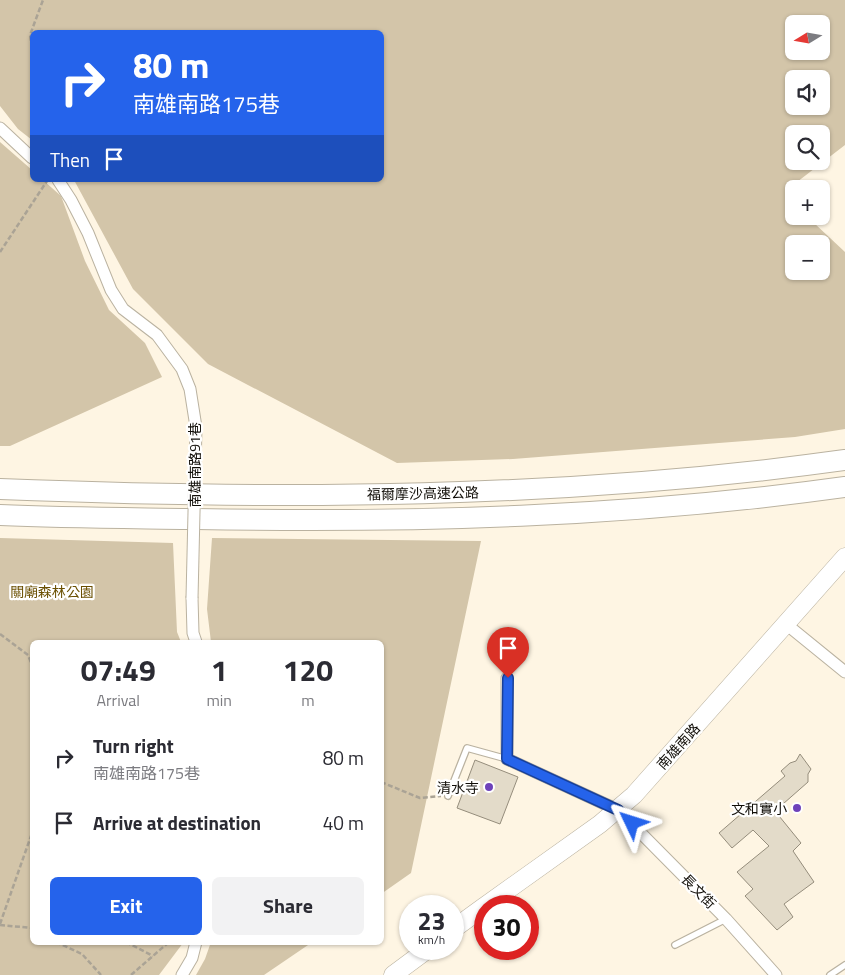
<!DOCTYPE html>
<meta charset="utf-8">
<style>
:root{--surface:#fff;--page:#f2f2f3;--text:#2b2b33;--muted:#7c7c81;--accent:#2563eb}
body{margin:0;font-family:"Titillium Web","Noto Sans TC",sans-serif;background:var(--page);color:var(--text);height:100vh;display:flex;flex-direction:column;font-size:19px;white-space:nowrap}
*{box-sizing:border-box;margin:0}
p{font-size:16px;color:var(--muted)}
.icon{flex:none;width:28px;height:28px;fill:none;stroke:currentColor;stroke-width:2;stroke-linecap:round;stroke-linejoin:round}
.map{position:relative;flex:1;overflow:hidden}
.details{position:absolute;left:30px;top:640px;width:354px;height:305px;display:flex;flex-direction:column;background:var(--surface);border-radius:8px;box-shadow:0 1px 4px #0004}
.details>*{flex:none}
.guide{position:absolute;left:30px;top:30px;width:354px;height:152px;border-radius:8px;box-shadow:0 1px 4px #0004;background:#2563eb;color:#fff;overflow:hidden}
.needle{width:32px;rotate:259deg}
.buttons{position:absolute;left:785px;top:15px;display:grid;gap:10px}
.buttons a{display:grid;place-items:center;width:45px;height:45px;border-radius:8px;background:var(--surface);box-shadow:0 1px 4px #0004;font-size:25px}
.speed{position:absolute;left:399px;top:895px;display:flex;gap:10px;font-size:25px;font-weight:700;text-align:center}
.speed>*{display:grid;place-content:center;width:65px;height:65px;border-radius:50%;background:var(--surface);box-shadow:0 1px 4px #0004;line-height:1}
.speed small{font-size:12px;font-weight:400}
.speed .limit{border:8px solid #d22;background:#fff;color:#111}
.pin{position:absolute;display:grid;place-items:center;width:42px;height:42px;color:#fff;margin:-51px -21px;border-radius:50% 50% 50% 0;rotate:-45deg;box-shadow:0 0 5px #0007}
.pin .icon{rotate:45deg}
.me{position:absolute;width:55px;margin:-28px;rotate:311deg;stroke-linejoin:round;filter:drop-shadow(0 0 4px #0008)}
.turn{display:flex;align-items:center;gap:18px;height:105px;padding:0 20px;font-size:22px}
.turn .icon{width:65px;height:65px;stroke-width:2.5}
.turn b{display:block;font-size:35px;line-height:42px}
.then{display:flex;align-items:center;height:48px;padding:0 20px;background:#0003;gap:10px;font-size:19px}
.eta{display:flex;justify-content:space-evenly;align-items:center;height:85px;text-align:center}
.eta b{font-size:30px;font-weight:700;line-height:35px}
.primary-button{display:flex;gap:10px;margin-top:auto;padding:10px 20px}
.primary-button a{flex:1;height:58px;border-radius:8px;background:var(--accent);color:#fff;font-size:20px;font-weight:700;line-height:58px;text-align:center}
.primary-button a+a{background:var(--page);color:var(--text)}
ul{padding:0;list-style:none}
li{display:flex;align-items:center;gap:15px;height:65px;padding:0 20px}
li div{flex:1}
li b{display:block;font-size:19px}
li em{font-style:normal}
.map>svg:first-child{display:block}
.green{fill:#d3c5a9;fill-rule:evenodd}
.building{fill:#e3dbc9;stroke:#958d7c}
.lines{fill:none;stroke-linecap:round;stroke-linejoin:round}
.service-casing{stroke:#bab2a0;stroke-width:8}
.minor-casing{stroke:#bab2a0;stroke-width:13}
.primary-casing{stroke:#bab2a0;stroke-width:19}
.motorway-casing{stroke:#bab2a0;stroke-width:22}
.path{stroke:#aaa395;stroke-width:2.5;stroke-dasharray:5 2.5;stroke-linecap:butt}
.service{stroke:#fff;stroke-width:5.5}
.minor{stroke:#fff;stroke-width:11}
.primary{stroke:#fff;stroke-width:18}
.motorway{stroke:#fff;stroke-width:20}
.minor-bridge-casing{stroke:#bab2a0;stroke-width:13;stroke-linecap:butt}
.minor-bridge{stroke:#fff;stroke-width:11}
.route-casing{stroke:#184099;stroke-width:12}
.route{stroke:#2563eb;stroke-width:9}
.poi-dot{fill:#6e42ba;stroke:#fff;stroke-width:2}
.labels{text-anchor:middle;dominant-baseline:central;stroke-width:4.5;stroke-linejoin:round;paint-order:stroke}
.street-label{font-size:14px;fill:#100d07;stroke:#fff}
.park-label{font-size:14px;fill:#6a4f01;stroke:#fff}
.poi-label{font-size:14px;fill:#100d07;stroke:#fff;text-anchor:end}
</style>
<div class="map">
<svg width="845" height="975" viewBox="0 0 845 975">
<rect width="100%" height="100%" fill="#fef5e3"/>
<!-- green -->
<path class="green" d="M0,0H845V145L797,182L799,189H794V216H811L814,223L845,252V429L795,437L513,459L397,463L208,364L133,289L74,180H381V32H32V140L18,129L0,106ZM794,24H821V51H794ZM794,79H821V106H794ZM794,134H821V161H794ZM794,244H821V271H794Z
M0,142L32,170V180H43L61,196L85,261L109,310L145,343L162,377L10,446H0Z
M0,538L173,543L177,632L181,642H32V942L183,943L159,975H0Z
M212,538L481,541L411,873L381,894V642H211L207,609Z
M211,942H311V943L264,975H196L205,959Z"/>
<!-- building -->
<path class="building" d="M800,754L811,769L808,774V782L775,811L801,843L793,851L814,882L784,904L793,917L777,930L745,896L753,889L737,872L769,846L753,830L732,848L719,833L785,776L781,771L790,763L796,761Z
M475,760L518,777L500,824L457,808Z"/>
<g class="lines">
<defs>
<path id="service" d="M448,796L467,748L507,759
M675,945L726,919
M830,975L845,965"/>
<path id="minor" d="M0,128L32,158
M58,180L71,200L88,233L111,290L123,309L157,335L182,369L190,389L196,427
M192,598L193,633L196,642
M786,624L845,672
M507,678V759L618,810L726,919L776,975
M182,975L192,958L196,942"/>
<path id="primary" d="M485,906L600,824L634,795L845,557
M452,930L485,906
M393,975L428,949"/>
<path id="motorway" d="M0,489C282,500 565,499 845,460
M0,515C65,518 130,518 196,519C413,523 630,517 845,487"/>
</defs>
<!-- service casing -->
<use href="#service" class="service-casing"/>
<!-- minor casing -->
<use href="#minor" class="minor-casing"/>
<!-- primary casing -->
<use href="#primary" class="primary-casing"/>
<!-- motorway casing -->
<use href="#motorway" class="motorway-casing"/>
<!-- path -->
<path class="path" d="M32,48L30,35L43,0
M0,252L47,181
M0,634L28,655L32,665
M381,782L420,798L441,796
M0,924L32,833
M0,925L32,928
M56,942L82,954L101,975
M126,942L153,956
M131,975L169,942"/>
<!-- service -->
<use href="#service" class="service"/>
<!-- minor -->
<use href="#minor" class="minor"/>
<!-- primary -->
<use href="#primary" class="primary"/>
<!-- motorway -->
<use href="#motorway" class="motorway"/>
<defs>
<path id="minor-bridge" d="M192,598L196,427"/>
</defs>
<!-- minor-bridge casing -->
<use href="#minor-bridge" class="minor-bridge-casing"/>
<!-- minor-bridge -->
<use href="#minor-bridge" class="minor-bridge"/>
</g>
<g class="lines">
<defs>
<path id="route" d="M508,678L507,759L618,810L632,823"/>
</defs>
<!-- route casing -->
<use href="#route" class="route-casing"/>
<!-- route -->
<use href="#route" class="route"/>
</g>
<!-- markers -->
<g class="poi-dot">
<circle cx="489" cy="787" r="5"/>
<circle cx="797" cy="808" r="5"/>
</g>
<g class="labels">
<!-- street labels -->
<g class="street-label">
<text transform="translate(194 465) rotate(-90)">南雄南路91巷</text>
<text transform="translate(423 493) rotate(-1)">福爾摩沙高速公路</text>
<text transform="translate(678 746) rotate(-48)">南雄南路</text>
<text transform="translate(699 891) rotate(45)">長文街</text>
</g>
<!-- park labels -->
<g class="park-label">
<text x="52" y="591">關廟森林公園</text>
</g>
<!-- poi labels -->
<g class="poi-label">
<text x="479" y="787">清水寺</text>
<text x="787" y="808">文和實小</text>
</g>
</g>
</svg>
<div class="buttons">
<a><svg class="needle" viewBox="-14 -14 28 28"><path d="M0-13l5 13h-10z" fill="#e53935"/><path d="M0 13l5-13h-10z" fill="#7c7c81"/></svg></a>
<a><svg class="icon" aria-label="sound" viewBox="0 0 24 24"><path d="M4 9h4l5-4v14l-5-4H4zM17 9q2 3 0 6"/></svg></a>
<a><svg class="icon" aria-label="search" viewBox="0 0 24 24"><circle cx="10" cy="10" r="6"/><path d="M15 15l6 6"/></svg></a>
<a>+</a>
<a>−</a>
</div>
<div class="speed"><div>23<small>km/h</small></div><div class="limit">30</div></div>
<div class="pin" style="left:508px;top:678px;background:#d93025"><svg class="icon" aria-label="arrive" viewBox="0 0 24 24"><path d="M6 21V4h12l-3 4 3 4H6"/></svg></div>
<svg class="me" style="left:632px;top:823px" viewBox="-20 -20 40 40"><path d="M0-17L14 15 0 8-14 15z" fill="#2563eb" stroke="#fff" stroke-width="4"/></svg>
<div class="guide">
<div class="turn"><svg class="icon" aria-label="right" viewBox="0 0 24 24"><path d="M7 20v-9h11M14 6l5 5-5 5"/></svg><div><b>80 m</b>南雄南路175巷</div></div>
<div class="then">Then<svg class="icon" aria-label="arrive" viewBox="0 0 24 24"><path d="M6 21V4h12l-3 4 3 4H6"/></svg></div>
</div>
<section class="details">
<div class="eta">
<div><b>07:49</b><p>Arrival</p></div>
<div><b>1</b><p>min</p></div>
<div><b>120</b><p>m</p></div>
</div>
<ul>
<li><svg class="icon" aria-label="right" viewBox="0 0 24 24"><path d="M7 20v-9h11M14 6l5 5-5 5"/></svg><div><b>Turn right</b><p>南雄南路175巷</p></div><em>80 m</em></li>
<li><svg class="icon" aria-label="arrive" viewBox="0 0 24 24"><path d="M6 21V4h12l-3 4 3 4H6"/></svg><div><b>Arrive at destination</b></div><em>40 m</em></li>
</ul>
<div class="primary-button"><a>Exit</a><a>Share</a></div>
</section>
</div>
